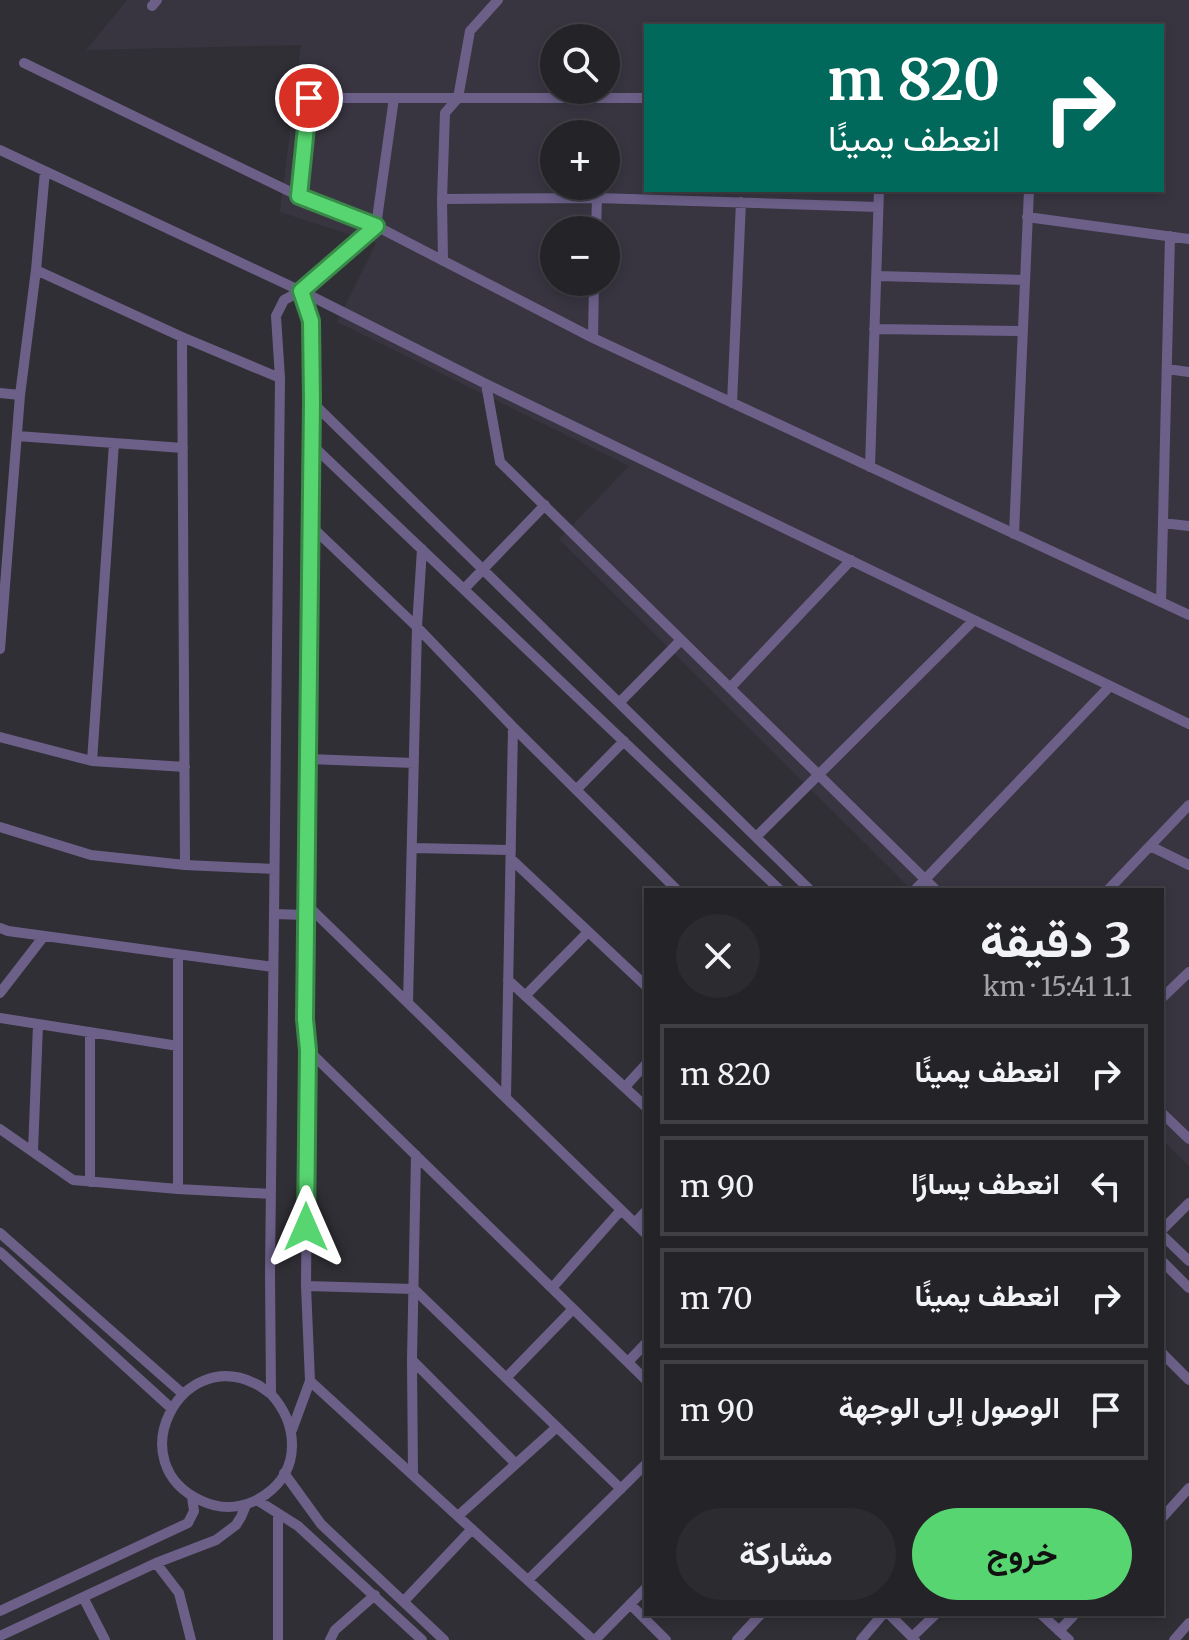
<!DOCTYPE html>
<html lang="ar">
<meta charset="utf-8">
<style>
:root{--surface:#242328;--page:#2c2b30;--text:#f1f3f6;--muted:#a3a4a8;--line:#414045;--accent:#57d570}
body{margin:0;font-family:Merriweather,Vazirmatn,serif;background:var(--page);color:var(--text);direction:rtl;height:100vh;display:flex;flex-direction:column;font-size:30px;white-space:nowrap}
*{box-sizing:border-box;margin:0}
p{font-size:26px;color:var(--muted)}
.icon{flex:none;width:44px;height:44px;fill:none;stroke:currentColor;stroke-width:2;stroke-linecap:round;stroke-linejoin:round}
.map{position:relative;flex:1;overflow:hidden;direction:ltr}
.sheet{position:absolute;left:644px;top:888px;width:520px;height:728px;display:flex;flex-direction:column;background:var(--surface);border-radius:0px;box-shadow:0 4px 12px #0003,0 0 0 2px var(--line);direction:rtl}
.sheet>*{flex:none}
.top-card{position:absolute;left:644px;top:24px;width:520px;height:168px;border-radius:0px;box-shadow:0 4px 12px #0003,0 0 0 2px var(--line);direction:rtl;background:#00695c;color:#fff;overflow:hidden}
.fabs{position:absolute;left:540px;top:24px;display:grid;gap:16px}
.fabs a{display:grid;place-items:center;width:80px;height:80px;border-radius:50%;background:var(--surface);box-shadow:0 4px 12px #0003,0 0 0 2px var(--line);font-size:40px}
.pin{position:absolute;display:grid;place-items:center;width:68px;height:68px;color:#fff;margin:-34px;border:4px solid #fff;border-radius:50%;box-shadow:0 2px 8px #0007}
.me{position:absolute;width:88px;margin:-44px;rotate:0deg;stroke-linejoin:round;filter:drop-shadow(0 0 6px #0008)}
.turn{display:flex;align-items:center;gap:28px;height:168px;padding:0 32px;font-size:36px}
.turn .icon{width:104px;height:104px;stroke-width:2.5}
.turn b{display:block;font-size:56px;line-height:68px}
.round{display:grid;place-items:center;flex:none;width:84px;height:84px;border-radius:42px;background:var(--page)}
.summary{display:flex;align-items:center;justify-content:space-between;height:136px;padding:0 32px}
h1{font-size:48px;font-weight:700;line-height:60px}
.action{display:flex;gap:16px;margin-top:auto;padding:16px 32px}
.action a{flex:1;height:92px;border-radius:48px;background:var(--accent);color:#111;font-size:32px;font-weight:700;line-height:92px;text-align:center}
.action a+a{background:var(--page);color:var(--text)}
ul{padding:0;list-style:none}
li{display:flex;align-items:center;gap:24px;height:100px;margin:0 16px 12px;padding:0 16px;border:4px solid var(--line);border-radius:0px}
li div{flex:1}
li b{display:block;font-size:30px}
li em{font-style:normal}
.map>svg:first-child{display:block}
.built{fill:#383541;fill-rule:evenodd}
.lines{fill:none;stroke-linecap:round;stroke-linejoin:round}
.minor{stroke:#6c6089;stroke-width:10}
.route-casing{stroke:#398a49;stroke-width:20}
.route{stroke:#57d570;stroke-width:14}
</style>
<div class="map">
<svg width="1189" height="1640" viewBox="0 0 1189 1640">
<rect width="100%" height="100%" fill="#302f35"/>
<!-- built -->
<path class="built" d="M127,0H1189V1166L1162,1139V890H912L559,539L629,466L337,322L376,243L280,212L301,45L86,50ZM646,26H1162V190H646ZM554,38H606V90H554ZM554,134H606V186H554ZM554,230H606V282H554Z"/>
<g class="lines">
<!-- minor -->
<path class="minor" d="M152,6L157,0
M24,63L299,196L376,226L593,338L1189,615
M0,150L301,291L486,384L1189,724
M299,196L309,98H646
M442,199L445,113L458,98L470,31L498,0
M1027,217L1189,239
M596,230L597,198
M443,261L442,199L597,198L878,207
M36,270L182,337L280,378
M877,276L1025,280
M874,329L1023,331
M182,337L185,865
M593,338L594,282
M1167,369L1189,372
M486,384L500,462L936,890
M0,393L20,395
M312,402L810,890
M732,403L741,202
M17,436L183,448
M311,444L780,890
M870,467L879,190
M1163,523L1189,526
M311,526L417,627L513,727L677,890
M1014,534L1029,190
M464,589L545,505
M1161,602L1170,236
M0,649L20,395L36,270L45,171
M730,688L851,560
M619,703L681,640
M0,737L92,761L185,767
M308,759L414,763
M92,761L114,443
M576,790L624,741
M0,827L91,855L185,865L274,869
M756,837L974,620
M1150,846L1189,865
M412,848L511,850
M511,859L646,986
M915,890L1110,686
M1108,890L1189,805
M306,904L646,1234
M274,914L306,915
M0,928L8,931L273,967
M508,980L646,1107
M0,993L44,936
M525,996L588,932
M1162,998L1189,972
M408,1003L417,627L422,549
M0,1018L178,1046
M90,1032V1182
M308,1050L646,1380
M625,1087L646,1064
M506,1098L513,727
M1162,1113L1189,1139
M0,1129L73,1180L178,1189L271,1194
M33,1151L38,1025
M178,1189V955
M635,1223L646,1211
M1162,1230L1189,1203
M0,1233L183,1394
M1162,1235L1189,1261
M0,1252L171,1408
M1162,1261L1189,1288
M306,1286L414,1289L621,1489
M552,1288L621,1210
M1162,1353L1189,1380
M412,1360L516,1464
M628,1362L646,1343
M506,1378L573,1309
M310,1381L593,1640
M271,1394C266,1391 261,1386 256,1384C180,1345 119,1464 202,1501C223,1511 246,1508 265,1495C302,1469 298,1424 271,1394L270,1273L280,378L276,316L284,300L301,291L376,226L394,98
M292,1430L310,1381L306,1286L308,1050L305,1019L312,402L311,321L301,291
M284,1473L321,1524L444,1640
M413,1475L412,1360L416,1155
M257,1500L298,1526L422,1640
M458,1516L557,1427
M1162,1518L1189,1488
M156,1563L179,1593L191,1640
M528,1580L646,1464
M83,1597L105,1640
M404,1601L472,1529
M630,1604L666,1640
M0,1611L188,1523L194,1511L192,1497
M889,1614L915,1640
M1041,1614L1069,1640
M1059,1631L1075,1614
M0,1636L156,1563L216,1540L236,1525L241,1517L246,1505
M912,1637L936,1614
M278,1640V1514
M330,1640L335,1630L375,1595
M595,1640L646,1588
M737,1640L761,1614
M861,1640L883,1614
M1174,1640L1189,1623"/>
</g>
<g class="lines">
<defs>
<path id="route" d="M306,1227L308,1050L305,1019L312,402L311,321L301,291L376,226L299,196L309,98"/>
</defs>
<!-- route casing -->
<use href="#route" class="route-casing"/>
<!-- route -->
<use href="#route" class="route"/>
</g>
</svg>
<div class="fabs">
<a><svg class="icon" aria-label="search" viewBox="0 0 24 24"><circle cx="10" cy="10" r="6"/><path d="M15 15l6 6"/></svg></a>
<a>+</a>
<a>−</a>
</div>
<div class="pin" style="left:309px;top:98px;background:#d93025"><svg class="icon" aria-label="arrive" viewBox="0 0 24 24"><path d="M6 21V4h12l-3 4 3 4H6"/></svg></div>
<svg class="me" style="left:306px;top:1227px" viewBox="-20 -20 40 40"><path d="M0-17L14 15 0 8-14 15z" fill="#57d570" stroke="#fff" stroke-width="4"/></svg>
<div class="top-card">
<div class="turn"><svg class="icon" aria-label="right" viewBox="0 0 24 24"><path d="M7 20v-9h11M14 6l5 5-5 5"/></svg><div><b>820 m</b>انعطف يمينًا</div></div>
</div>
<section class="sheet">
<div class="summary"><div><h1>3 دقيقة</h1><p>1.1 km · 15:41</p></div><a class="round"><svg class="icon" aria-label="close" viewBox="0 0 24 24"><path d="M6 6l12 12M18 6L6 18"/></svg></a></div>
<ul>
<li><svg class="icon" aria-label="right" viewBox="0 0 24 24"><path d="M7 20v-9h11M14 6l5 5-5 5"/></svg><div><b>انعطف يمينًا</b></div><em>820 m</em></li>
<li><svg class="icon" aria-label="left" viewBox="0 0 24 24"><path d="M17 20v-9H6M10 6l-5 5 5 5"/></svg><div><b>انعطف يسارًا</b></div><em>90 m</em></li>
<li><svg class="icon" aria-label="right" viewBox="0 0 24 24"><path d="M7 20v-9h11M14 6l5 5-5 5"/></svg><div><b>انعطف يمينًا</b></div><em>70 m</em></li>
<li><svg class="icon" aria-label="arrive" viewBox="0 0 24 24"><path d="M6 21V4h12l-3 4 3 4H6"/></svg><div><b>الوصول إلى الوجهة</b></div><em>90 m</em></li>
</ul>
<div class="action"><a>خروج</a><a>مشاركة</a></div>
</section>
</div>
